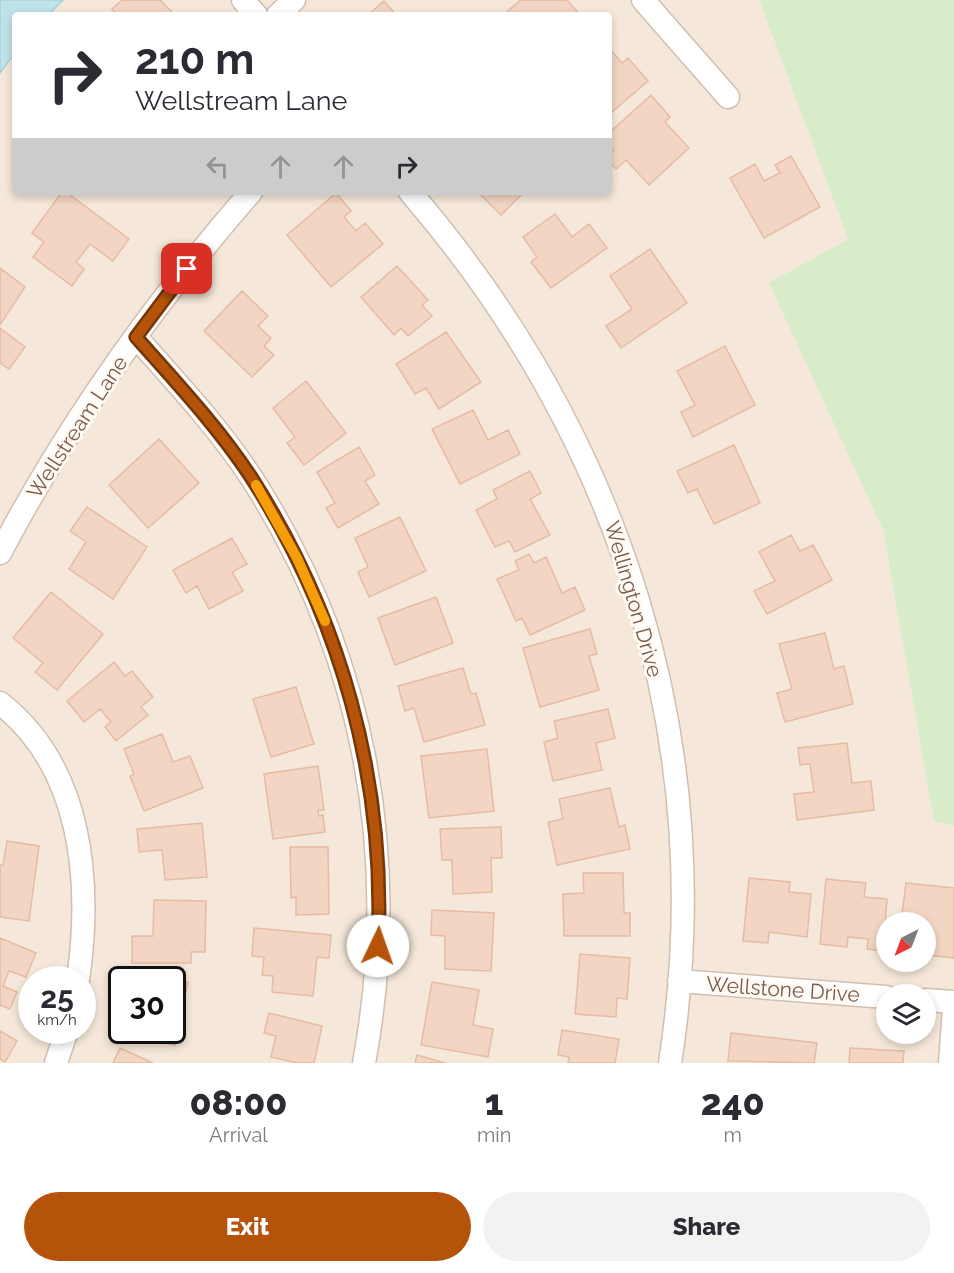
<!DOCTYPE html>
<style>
:root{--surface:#fff;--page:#f2f2f3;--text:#2b2b33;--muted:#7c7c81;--accent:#b45309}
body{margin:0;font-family:Raleway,sans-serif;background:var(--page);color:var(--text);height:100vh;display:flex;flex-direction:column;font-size:22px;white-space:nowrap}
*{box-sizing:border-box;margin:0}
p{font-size:20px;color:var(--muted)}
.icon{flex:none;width:33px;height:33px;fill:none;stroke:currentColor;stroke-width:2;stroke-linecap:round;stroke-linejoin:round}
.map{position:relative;height:1063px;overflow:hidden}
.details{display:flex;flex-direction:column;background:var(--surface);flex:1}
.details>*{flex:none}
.banner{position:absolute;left:12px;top:12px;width:600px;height:183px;border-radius:6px;box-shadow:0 3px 9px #0003;background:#fff;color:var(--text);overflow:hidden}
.needle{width:39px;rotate:222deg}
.fabs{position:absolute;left:876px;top:912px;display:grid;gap:12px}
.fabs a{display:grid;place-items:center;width:60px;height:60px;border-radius:50%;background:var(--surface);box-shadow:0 3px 9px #0003;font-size:30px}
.speed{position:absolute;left:18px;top:966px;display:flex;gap:12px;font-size:30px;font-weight:700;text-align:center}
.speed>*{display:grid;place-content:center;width:78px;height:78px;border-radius:50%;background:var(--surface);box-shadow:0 3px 9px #0003;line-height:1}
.speed small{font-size:15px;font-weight:400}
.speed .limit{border:3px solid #111;border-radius:9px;background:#fff;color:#111}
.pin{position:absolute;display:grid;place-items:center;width:51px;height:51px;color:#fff;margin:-26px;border-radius:12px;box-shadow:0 3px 9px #0006}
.me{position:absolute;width:66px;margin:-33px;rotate:3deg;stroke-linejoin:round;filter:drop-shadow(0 0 4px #0008)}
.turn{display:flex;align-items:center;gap:21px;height:126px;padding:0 24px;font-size:27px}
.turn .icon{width:78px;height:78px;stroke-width:2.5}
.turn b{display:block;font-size:42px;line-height:51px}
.lanes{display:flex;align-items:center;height:57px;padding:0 24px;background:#0003;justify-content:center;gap:30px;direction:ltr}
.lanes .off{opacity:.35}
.eta{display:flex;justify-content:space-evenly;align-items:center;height:102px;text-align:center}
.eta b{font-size:36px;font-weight:800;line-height:42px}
.button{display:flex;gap:12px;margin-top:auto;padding:12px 24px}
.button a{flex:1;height:69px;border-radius:36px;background:var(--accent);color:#fff;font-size:24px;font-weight:800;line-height:69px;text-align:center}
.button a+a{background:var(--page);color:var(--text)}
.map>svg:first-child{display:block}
.residential{fill:#f5e8da;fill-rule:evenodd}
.green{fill:#d8ecc9}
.water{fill:#bfe3e8;stroke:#a5d3da;stroke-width:1.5}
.building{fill:#f3d5c3;stroke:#e6bba3;stroke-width:1.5}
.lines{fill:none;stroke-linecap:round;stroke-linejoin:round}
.minor-casing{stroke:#d1beb0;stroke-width:25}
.minor{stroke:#fff;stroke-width:22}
.route-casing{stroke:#753606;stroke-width:15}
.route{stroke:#b45309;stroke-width:10}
.slow{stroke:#f59e0b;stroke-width:10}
.labels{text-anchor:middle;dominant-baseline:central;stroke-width:6;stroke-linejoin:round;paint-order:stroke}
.street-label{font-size:21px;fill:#7a5c4d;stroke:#fffaf3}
</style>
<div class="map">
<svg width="954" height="1063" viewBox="0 0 954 1063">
<rect width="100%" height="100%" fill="#fdf6ec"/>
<!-- residential -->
<path class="residential" d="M63,0H759L848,239L770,283L883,530L934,822L954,825V1063H0V73L15,53V192H609V15H48ZM886,922H926V962H886ZM32,980H82V1030H32ZM122,980H172V1030H122ZM886,994H926V1034H886Z"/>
<!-- green -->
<path class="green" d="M759,0H954V825L934,822L883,530L769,283L848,239Z"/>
<!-- water -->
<path class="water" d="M0,0H63L48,15H15V53L0,73Z"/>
<!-- building -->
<path class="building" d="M122,0H160L175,15H118L112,9Z
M521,0H567L580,15H503Z
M384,1L396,15H368Z
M609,48L622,63L628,58L648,81L612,112L609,108Z
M651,95L670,117L665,122L689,148L649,185L626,160L616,169L609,161V155L614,151L609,146V133Z
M791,156L820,207L764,238L730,178L755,164L764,181L780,173L775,165Z
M62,192H66L129,239L113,261L90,244L76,262L84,269L72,286L33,257L44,242L32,233Z
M478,192H522L523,193L501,215Z
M336,193L351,211L344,217L356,231L365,223L383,244L331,287L287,235Z
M555,214L572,237L589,224L607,248L551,288L531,262L537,257L523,237Z
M650,249L687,303L621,348L606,326L632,309L610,276Z
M397,266L428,300L422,305L432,316L408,336L401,328L394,335L361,297Z
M0,268L25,287L0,325Z
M242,291L268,316L258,326L271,338L264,346L274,355L252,377L204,331Z
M0,328L25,347L9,369L0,363Z
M446,332L481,382L439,409L426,388L415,394L396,364Z
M725,346L755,405L693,437L681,412L695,405L677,371Z
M306,381L346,433L304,465L287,443L295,437L273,408Z
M473,410L488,440L508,430L520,454L460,484L432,429Z
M159,439L199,483L148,528L109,485Z
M734,445L760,503L714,524L697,489L688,493L677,471Z
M359,447L375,475L365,481L379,504L338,528L326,508L335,503L317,472Z
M530,471L541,493L530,499L550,535L515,552L509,541L495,547L476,510L497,499L493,490Z
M87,507L147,547L113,599L69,569L86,542L70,531Z
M400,517L426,571L369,597L358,572L368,567L355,538Z
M791,535L800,551L813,545L832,580L767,614L754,591L775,581L759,552Z
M232,538L247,564L232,572L243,591L209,609L197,586L186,593L173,570Z
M529,554L534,563L546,557L562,593L575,587L585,610L530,635L522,618L516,621L497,579L519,570L515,561Z
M51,592L103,634L57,690L35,672L43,663L13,638Z
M436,597L453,643L395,665L378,618Z
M590,629L597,654L589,656L599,690L540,707L523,648Z
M825,633L834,669L844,666L853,704L785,722L777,693L792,689L779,644Z
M114,662L125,676L132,671L153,697L141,707L148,715L116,741L105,727L111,722L100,709L84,722L67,701Z
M463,668L471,694L476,693L485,725L424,742L414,708L405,711L398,686Z
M296,687L314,744L271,757L253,699Z
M608,709L615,738L596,743L602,770L553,781L544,742L558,738L554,721Z
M162,734L173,762L190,756L203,788L144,811L130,776L134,774L124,749Z
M847,743L852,783L871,781L874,810L797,820L794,794L814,792L810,764L800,765L798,748Z
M487,749L494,811L429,818L421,756Z
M318,766L324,810H318L319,816L323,815L325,832L273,839L264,774Z
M610,788L619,827L625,825L630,849L557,865L548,822L563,819L559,799Z
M202,823L207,877L165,880L162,850L139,852L137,829Z
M501,827L502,858H491L492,892L453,894L452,860H442L440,829Z
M7,841L39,846L29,921L0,917V865H3Z
M290,847H328L329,914L296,915V897L291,898Z
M583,873H623L624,913H630V936H564L563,894L584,893Z
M749,878L790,882L789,892L811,894L807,937L769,932L768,943L743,941Z
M826,879L866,883L864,897L887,899L883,951L867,949L868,939L848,937L847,947L820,944Z
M906,883L954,888V958L927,955L929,931H926V922H901Z
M154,900L206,901L205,952H191V963H132V936H153Z
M432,910L494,913L491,971L445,969V936L431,935Z
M254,928L331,935L329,958L317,957L313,996L272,992L273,976L262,975L264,957L252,956Z
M0,938L36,953L26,977L9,971L3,986L17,992L10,1009L0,1005Z
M580,954L630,958L627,999L617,998L616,1017L575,1014Z
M145,973L188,982L175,1045L119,1034L122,1023V1030H172V980H144Z
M432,982L479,990L473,1025L493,1029L488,1057L421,1045Z
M269,1013L322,1026L314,1063H297L271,1057L276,1036L264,1033Z
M562,1030L619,1039L615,1063H568L569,1057L558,1055Z
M0,1031L17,1041L5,1062L0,1059Z
M731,1033L817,1043L814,1063L728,1061Z
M120,1048L153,1063H113Z
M850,1048L904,1051L903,1063H849Z
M417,1055L445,1063H415Z"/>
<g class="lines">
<defs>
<path id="minor" d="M243,0L256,15
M643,0L728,97
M278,15L294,0
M410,192C620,436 720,742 670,1063
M136,337C176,382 218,427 251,477C365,654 402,857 364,1063
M0,553C68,424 155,302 251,192
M0,703C83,768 92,882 78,980
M679,981L886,997
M926,1000L954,1002
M56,1063L67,1030
M950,1063L954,1008"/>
</defs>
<!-- minor casing -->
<use href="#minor" class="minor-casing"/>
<!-- minor -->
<use href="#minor" class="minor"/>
</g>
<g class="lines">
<defs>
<path id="route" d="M187,269L136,337C176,382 218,427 251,477C341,618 386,780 378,946"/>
</defs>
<!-- route casing -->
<use href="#route" class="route-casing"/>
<!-- route -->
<use href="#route" class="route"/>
<!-- slow -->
<path class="slow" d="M256,485L297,558L325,621"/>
</g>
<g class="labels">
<!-- street labels -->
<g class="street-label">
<text transform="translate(77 427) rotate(-57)">Wellstream Lane</text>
<text transform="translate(634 599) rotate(74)">Wellington Drive</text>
<text transform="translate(783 989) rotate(4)">Wellstone Drive</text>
</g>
</g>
</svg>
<div class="fabs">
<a><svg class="needle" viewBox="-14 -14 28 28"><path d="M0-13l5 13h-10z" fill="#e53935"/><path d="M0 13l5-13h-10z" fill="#7c7c81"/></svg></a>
<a><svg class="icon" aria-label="layers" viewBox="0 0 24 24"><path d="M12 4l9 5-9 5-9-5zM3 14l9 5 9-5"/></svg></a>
</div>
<div class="speed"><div>25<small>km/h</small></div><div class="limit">30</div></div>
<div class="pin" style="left:187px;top:269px;background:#d93025"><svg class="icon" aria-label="arrive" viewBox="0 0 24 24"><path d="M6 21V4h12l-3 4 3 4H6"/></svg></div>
<svg class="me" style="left:378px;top:946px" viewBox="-20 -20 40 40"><circle r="19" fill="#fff"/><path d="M0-13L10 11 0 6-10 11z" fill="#b45309"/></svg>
<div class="banner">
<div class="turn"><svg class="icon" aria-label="right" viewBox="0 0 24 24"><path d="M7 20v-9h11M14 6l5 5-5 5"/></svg><div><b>210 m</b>Wellstream Lane</div></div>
<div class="lanes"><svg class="icon off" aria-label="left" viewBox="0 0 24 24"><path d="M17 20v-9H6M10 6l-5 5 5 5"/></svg><svg class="icon off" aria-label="ahead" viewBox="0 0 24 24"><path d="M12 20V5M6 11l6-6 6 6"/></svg><svg class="icon off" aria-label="ahead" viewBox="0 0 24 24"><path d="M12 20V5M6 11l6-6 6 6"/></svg><svg class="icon" aria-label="right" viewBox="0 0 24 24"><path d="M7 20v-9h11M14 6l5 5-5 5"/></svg></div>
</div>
</div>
<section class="details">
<div class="eta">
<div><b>08:00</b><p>Arrival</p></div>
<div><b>1</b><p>min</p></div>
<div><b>240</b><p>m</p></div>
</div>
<div class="button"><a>Exit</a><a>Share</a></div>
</section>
